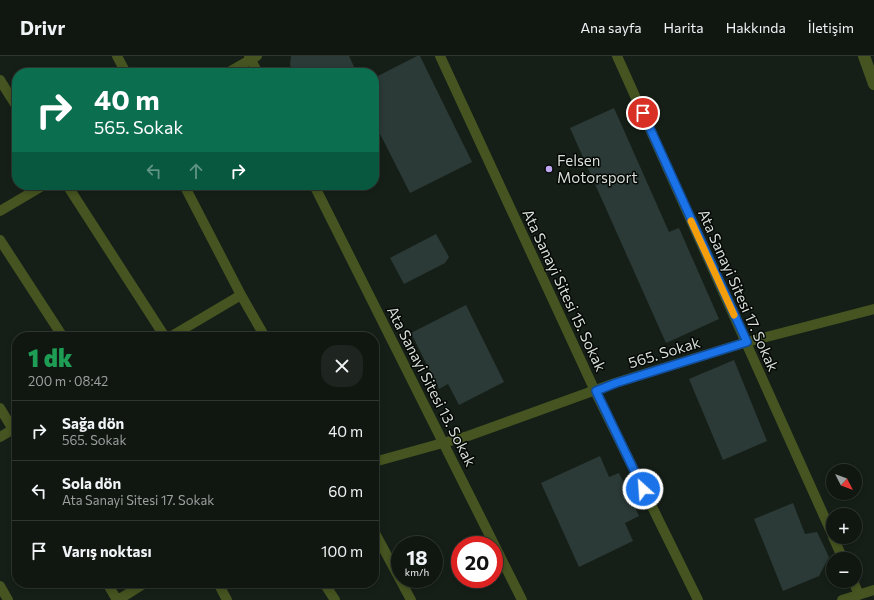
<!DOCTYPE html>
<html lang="tr">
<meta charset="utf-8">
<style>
:root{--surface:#101711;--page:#1e241f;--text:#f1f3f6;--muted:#9c9f9f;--line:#303631}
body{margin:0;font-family:Commissioner,sans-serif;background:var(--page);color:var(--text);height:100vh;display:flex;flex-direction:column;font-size:15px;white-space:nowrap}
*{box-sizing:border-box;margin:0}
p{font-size:13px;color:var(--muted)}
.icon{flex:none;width:22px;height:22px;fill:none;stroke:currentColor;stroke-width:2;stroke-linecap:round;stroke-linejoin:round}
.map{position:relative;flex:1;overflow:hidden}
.side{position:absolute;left:12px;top:276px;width:367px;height:256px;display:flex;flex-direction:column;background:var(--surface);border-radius:16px;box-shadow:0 2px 6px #0003,0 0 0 1px var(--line)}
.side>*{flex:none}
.top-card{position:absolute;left:12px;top:12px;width:367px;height:122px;border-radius:16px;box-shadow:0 2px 6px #0003,0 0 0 1px var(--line);background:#0b6e4f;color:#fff;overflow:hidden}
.needle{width:26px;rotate:132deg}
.tools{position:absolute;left:826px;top:408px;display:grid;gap:8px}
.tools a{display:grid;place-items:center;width:36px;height:36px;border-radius:50%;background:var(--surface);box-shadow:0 2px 6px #0003,0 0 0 1px var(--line);font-size:20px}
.speed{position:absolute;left:391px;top:480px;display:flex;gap:8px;font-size:20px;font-weight:700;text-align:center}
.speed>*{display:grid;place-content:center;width:52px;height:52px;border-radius:50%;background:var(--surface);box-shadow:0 2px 6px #0003,0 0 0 1px var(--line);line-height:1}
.speed small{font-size:10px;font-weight:400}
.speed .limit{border:6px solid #d22;background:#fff;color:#111}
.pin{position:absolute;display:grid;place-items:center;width:34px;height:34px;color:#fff;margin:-17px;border:2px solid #fff;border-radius:50%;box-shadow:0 1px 4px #0007}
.me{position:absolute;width:44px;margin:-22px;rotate:334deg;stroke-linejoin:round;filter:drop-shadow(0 0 3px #0008)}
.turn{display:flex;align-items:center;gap:14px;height:84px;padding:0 16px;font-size:18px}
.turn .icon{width:52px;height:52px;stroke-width:2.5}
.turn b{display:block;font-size:28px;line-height:34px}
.lanes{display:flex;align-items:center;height:38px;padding:0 16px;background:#0003;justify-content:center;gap:20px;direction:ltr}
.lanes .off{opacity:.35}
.round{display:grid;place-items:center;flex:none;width:42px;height:42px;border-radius:16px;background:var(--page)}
.headline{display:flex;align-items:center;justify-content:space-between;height:68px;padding:0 16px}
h1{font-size:24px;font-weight:800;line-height:30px;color:#1e9e55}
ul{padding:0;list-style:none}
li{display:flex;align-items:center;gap:12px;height:60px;padding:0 16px;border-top:1px solid var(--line)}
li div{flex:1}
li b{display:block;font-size:15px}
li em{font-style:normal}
header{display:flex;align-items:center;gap:24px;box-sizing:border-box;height:56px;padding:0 20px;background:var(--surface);border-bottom:1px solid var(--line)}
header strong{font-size:19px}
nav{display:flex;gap:22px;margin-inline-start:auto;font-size:14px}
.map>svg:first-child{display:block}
.building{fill:#2b3a37}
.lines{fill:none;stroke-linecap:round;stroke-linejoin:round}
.service{stroke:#455420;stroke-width:10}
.minor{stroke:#455420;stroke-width:12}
.route-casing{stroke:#114b97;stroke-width:10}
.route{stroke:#1a73e8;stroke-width:7}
.slow{stroke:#f59e0b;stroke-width:7}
.poi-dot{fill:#c1a8f3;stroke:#050805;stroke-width:1.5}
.labels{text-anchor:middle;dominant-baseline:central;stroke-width:3;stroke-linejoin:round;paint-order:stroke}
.poi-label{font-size:15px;fill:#d8ded9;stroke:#050805;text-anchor:start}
.street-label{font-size:15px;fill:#d8ded9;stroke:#050805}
</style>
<header>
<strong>Drivr</strong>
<nav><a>Ana sayfa</a><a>Harita</a><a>Hakkında</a><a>İletişim</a></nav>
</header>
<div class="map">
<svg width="874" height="544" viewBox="0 0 874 544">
<rect width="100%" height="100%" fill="#151f17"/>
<!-- building -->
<path class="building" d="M291,0H349L357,17H294L290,9Z
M417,0H420L472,106L410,137L374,66V22Z
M614,52L669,176L679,172L719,263L666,287L570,72Z
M436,178L449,201L445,207L404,228L390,202Z
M466,249L504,326L459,349L448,328L439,333L411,277Z
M734,304L767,385L723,404L689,323Z
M600,400L609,421L619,417L639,460L625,467L633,485L579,511L541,427Z
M793,447L805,478L817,476L829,501L819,520L783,535L754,463Z"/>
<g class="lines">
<!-- service -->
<path class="service" d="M117,0L126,17
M249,0L258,17
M440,0L595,335L698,544
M617,0L833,480
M227,17L257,0
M0,24L17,51
M67,129L165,281
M184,129L241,239L265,281
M314,129L522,544
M0,155L44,129
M0,184L63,281
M170,281L241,239
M0,352L17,380
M0,381L17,371
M374,406L468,380L615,327L747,286L874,253
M374,475L411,544
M833,481L843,503
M853,525L859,539
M107,527L117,544
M218,527L227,544
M324,527L335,544
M0,530L8,544
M118,544L145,527
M842,544L874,534"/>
<!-- minor -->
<path class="minor" d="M864,0L874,28"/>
</g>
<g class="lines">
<defs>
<path id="route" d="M643,57L747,286L616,327L596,335L643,433"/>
</defs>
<!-- route casing -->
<use href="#route" class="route-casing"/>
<!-- route -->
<use href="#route" class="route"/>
<!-- slow -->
<path class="slow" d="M691,165L734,259"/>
</g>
<!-- markers -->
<circle class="poi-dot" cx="549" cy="113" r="4"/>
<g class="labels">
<!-- poi labels -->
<g class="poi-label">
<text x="557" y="104">Felsen<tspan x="557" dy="17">Motorsport</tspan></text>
</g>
<!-- street labels -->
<g class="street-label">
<text transform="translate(565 234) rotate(65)">Ata Sanayi Sitesi 15. Sokak</text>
<text transform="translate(739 234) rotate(66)">Ata Sanayi Sitesi 17. Sokak</text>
<text transform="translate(664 296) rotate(-17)">565. Sokak</text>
<text transform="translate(432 330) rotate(63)">Ata Sanayi Sitesi 13. Sokak</text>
</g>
</g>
</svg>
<div class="tools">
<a><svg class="needle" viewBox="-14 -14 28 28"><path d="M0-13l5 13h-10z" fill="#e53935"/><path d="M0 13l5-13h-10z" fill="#9c9f9f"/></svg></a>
<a>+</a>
<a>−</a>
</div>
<div class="speed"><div>18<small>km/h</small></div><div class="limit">20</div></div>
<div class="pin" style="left:643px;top:57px;background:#d93025"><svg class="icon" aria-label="arrive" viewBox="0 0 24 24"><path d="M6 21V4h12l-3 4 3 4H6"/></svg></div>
<svg class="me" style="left:643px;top:433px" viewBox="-20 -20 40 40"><circle r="17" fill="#1a73e8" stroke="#fff" stroke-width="3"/><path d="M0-11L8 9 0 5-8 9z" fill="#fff"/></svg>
<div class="top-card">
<div class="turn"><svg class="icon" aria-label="right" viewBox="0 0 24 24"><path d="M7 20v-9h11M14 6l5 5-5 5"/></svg><div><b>40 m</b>565. Sokak</div></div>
<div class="lanes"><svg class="icon off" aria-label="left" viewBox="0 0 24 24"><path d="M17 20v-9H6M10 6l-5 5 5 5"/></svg><svg class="icon off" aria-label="ahead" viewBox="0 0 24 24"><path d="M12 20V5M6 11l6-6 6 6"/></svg><svg class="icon" aria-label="right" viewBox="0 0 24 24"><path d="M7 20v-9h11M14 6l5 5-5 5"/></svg></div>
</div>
<section class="side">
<div class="headline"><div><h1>1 dk</h1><p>200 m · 08:42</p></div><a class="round"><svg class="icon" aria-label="close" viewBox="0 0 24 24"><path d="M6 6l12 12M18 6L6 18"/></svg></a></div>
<ul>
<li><svg class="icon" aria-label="right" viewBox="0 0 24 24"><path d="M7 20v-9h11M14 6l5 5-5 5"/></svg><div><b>Sağa dön</b><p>565. Sokak</p></div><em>40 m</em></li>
<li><svg class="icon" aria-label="left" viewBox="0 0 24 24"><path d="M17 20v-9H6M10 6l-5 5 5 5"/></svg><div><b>Sola dön</b><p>Ata Sanayi Sitesi 17. Sokak</p></div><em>60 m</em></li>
<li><svg class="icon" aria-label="arrive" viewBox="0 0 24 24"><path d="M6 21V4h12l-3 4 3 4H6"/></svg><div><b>Varış noktası</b></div><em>100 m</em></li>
</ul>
</section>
</div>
